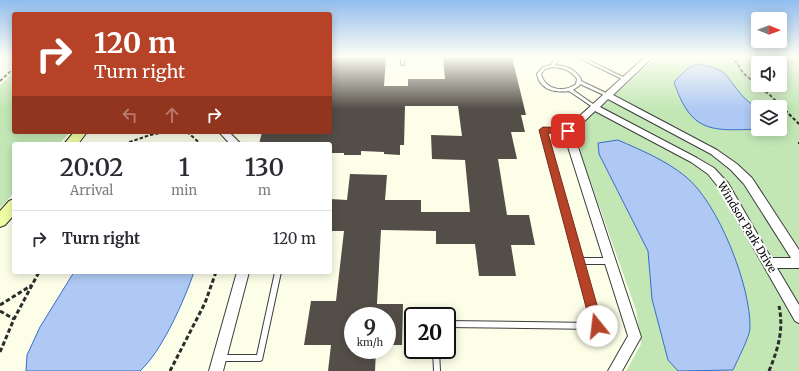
<!DOCTYPE html>
<style>
:root{--surface:#fff;--page:#f2f2f3;--text:#2b2b33;--muted:#7c7c81;--line:#e1e1e2}
body{margin:0;font-family:Merriweather,serif;background:var(--page);color:var(--text);height:100vh;display:flex;flex-direction:column;font-size:15px;white-space:nowrap}
*{box-sizing:border-box;margin:0}
p{font-size:13px;color:var(--muted)}
.icon{flex:none;width:22px;height:22px;fill:none;stroke:currentColor;stroke-width:2;stroke-linecap:round;stroke-linejoin:round}
.map{position:relative;flex:1;overflow:hidden}
.side{position:absolute;left:12px;top:142px;width:320px;height:132px;display:flex;flex-direction:column;background:var(--surface);border-radius:4px;box-shadow:0 2px 10px #0003}
.side>*{flex:none}
.guide{position:absolute;left:12px;top:12px;width:320px;height:122px;border-radius:4px;box-shadow:0 2px 10px #0003;background:#b64327;color:#fff;overflow:hidden}
.needle{width:26px;rotate:91deg}
.tools{position:absolute;left:751px;top:12px;display:grid;gap:8px}
.tools a{display:grid;place-items:center;width:36px;height:36px;border-radius:4px;background:var(--surface);box-shadow:0 2px 10px #0003;font-size:20px}
.speed{position:absolute;left:344px;top:307px;display:flex;gap:8px;font-size:20px;font-weight:700;text-align:center}
.speed>*{display:grid;place-content:center;width:52px;height:52px;border-radius:50%;background:var(--surface);box-shadow:0 2px 10px #0003;line-height:1}
.speed small{font-size:10px;font-weight:400}
.speed .limit{border:2px solid #111;border-radius:6px;background:#fff;color:#111}
.pin{position:absolute;display:grid;place-items:center;width:34px;height:34px;color:#fff;margin:-17px;border-radius:8px;box-shadow:0 2px 6px #0006}
.me{position:absolute;width:44px;margin:-22px;rotate:344deg;stroke-linejoin:round;filter:drop-shadow(0 0 3px #0008)}
.turn{display:flex;align-items:center;gap:14px;height:84px;padding:0 16px;font-size:18px}
.turn .icon{width:52px;height:52px;stroke-width:2.5}
.turn b{display:block;font-size:28px;line-height:34px}
.lanes{display:flex;align-items:center;height:38px;padding:0 16px;background:#0003;justify-content:center;gap:20px;direction:ltr}
.lanes .off{opacity:.35}
.eta{display:flex;justify-content:space-evenly;align-items:center;height:68px;text-align:center}
.eta b{font-size:24px;font-weight:600;line-height:28px}
ul{padding:0;list-style:none}
li{display:flex;align-items:center;gap:12px;height:56px;padding:0 16px;border-top:1px solid var(--line)}
li div{flex:1}
li b{display:block;font-size:15px}
li em{font-style:normal}
.map>svg:first-child{display:block}
.green{fill:#c2e7b4;fill-rule:evenodd}
.water{fill:#afc9f4;stroke:#386cc9}
.building{fill:#534e47}
.lines{fill:none;stroke-linecap:round;stroke-linejoin:round}
.lane-casing{stroke:#3d3d3d;stroke-width:2}
.street-casing{stroke:#3d3d3d;stroke-width:2}
.secondary-casing{stroke:#2c2c2c;stroke-width:2}
.path-far1{stroke:#2c2c2c;stroke-width:2;stroke-dasharray:3.5 2;stroke-linecap:butt}
.path{stroke:#2c2c2c;stroke-width:3;stroke-dasharray:4.5 2.5;stroke-linecap:butt}
.lane{fill:#fff;fill-rule:evenodd}
.street{fill:#fff;fill-rule:evenodd}
.secondary{fill:#f1fda5;fill-rule:evenodd}
.route{fill:#b64327;stroke:#762c19}
.labels{text-anchor:middle;dominant-baseline:central;stroke-width:4;stroke-linejoin:round;paint-order:stroke}
.street-label{font-size:11px;fill:#0a0a0a;stroke:#fff}
</style>
<div class="map">
<svg width="799" height="371" viewBox="0 0 799 371">
<rect width="100%" height="100%" fill="#fdfee8"/>
<!-- green -->
<path class="green" d="M657,57H799V371H626L641,344L636,310L573,132ZM758,63H780V85H758ZM758,107H780V129H758Z
M14,72V132H70L59,144H14V193L0,208V85Z"/>
<!-- water -->
<path class="water" d="M697,64C706,65 722,69 727,76C737,89 743,100 758,108L759,129C711,131 691,133 674,82L688,68Z
M618,140C641,150 665,160 685,176C718,202 751,286 750,328C750,336 737,361 733,370L678,371L668,360L652,299L648,251L599,154L598,143Z
M74,272H194C184,301 162,351 140,371H26L27,355L40,327Z"/>
<!-- building -->
<path class="building" d="M330,57H386L384,86H408V79H445L443,57H512L526,115H521L525,132H511L517,159H498L507,215H529L535,245H511L516,276H479L475,244H436V231L381,230L377,304H403L402,345H387V316H353V350H376L375,371H328L331,345H304L311,301H336L344,231H330V199L347,200L350,174L387,175L385,200H421V212H470L465,160L432,159L431,135L462,136L458,106H405L404,145H400V155L384,154V152L361,151V155H344V153H330V144H259L262,132H330Z"/>
<g class="lines">
<defs>
<path id="lane" d="M401,57H405L404,65H402L401,64Z
M558,57H562L557,62L555,65C567,66 575,69 581,79V81L608,94V96H606L580,84L579,86L573,90L596,106V108H594L569,91C555,93 540,90 537,74L543,67L551,65L554,60ZM553,67C563,68 571,70 577,79L576,84C564,93 545,90 541,74L545,69Z
M577,57H582L627,79L625,80H624Z
M543,128L568,129L570,131L568,133L546,132L581,258H609L611,259L612,261L611,263L609,264H583L600,326L599,328L597,329L447,327V321L593,323L541,130Z
M275,272H281L262,360L260,361H220L218,360L217,358L218,356L220,355H257Z
M433,350H439L440,371H434Z"/>
<path id="street" d="M645,57H653L613,95L717,150L737,164L752,178L799,250V268H777L799,305V323L795,321L720,189L708,174L691,162L595,111L573,132L641,337L622,371H608L628,336L563,131ZM608,99L711,154L731,170L744,184L791,258H771L728,183L714,168L697,158L600,107Z
M219,132H229L241,144H230Z
M237,272H249L223,371H209Z"/>
<path id="secondary" d="M74,132H87L78,144H64Z
M14,199V215L5,225L0,227V211L9,201Z"/>
</defs>
<!-- lane casing -->
<use href="#lane" class="lane-casing"/>
<!-- street casing -->
<use href="#street" class="street-casing"/>
<!-- secondary casing -->
<use href="#secondary" class="secondary-casing"/>
<!-- path-far1 -->
<path class="path-far1" d="M730,57L737,63L743,73L771,96L799,124
M0,81L14,68
M187,132L201,144
M799,142V144
M124,144L150,135L166,132"/>
<!-- path -->
<path class="path" d="M0,305L32,285
M0,311L14,319
M0,352L14,319L39,272
M170,371L205,303L216,272
M769,371C778,349 784,330 779,306"/>
<!-- lane -->
<use href="#lane" class="lane"/>
<!-- street -->
<use href="#street" class="street"/>
<!-- secondary -->
<use href="#secondary" class="secondary"/>
</g>
<!-- sky -->
<linearGradient id="sky" x2="0" y2="1"><stop stop-color="#91bced"/><stop offset="0.52" stop-color="#fefff5"/><stop offset="1" stop-color="#fefff5" stop-opacity="0"/></linearGradient>
<rect width="799" height="109" fill="url(#sky)"/>
<!-- route -->
<path class="route" d="M543,127L568,128L572,131L568,134L548,133L603,326L601,330L597,331L593,330L591,326L539,130Z"/>
<g class="labels">
<!-- street labels -->
<g class="street-label">
<text transform="translate(747 227) rotate(59)">Windsor Park Drive</text>
</g>
</g>
</svg>
<div class="tools">
<a><svg class="needle" viewBox="-14 -14 28 28"><path d="M0-13l5 13h-10z" fill="#e53935"/><path d="M0 13l5-13h-10z" fill="#7c7c81"/></svg></a>
<a><svg class="icon" aria-label="sound" viewBox="0 0 24 24"><path d="M4 9h4l5-4v14l-5-4H4zM17 9q2 3 0 6"/></svg></a>
<a><svg class="icon" aria-label="layers" viewBox="0 0 24 24"><path d="M12 4l9 5-9 5-9-5zM3 14l9 5 9-5"/></svg></a>
</div>
<div class="speed"><div>9<small>km/h</small></div><div class="limit">20</div></div>
<div class="pin" style="left:568px;top:131px;background:#d93025"><svg class="icon" aria-label="arrive" viewBox="0 0 24 24"><path d="M6 21V4h12l-3 4 3 4H6"/></svg></div>
<svg class="me" style="left:597px;top:326px" viewBox="-20 -20 40 40"><circle r="19" fill="#fff"/><path d="M0-13L10 11 0 6-10 11z" fill="#b64327"/></svg>
<div class="guide">
<div class="turn"><svg class="icon" aria-label="right" viewBox="0 0 24 24"><path d="M7 20v-9h11M14 6l5 5-5 5"/></svg><div><b>120 m</b>Turn right</div></div>
<div class="lanes"><svg class="icon off" aria-label="left" viewBox="0 0 24 24"><path d="M17 20v-9H6M10 6l-5 5 5 5"/></svg><svg class="icon off" aria-label="ahead" viewBox="0 0 24 24"><path d="M12 20V5M6 11l6-6 6 6"/></svg><svg class="icon" aria-label="right" viewBox="0 0 24 24"><path d="M7 20v-9h11M14 6l5 5-5 5"/></svg></div>
</div>
<section class="side">
<div class="eta">
<div><b>20:02</b><p>Arrival</p></div>
<div><b>1</b><p>min</p></div>
<div><b>130</b><p>m</p></div>
</div>
<ul>
<li><svg class="icon" aria-label="right" viewBox="0 0 24 24"><path d="M7 20v-9h11M14 6l5 5-5 5"/></svg><div><b>Turn right</b></div><em>120 m</em></li>
</ul>
</section>
</div>
